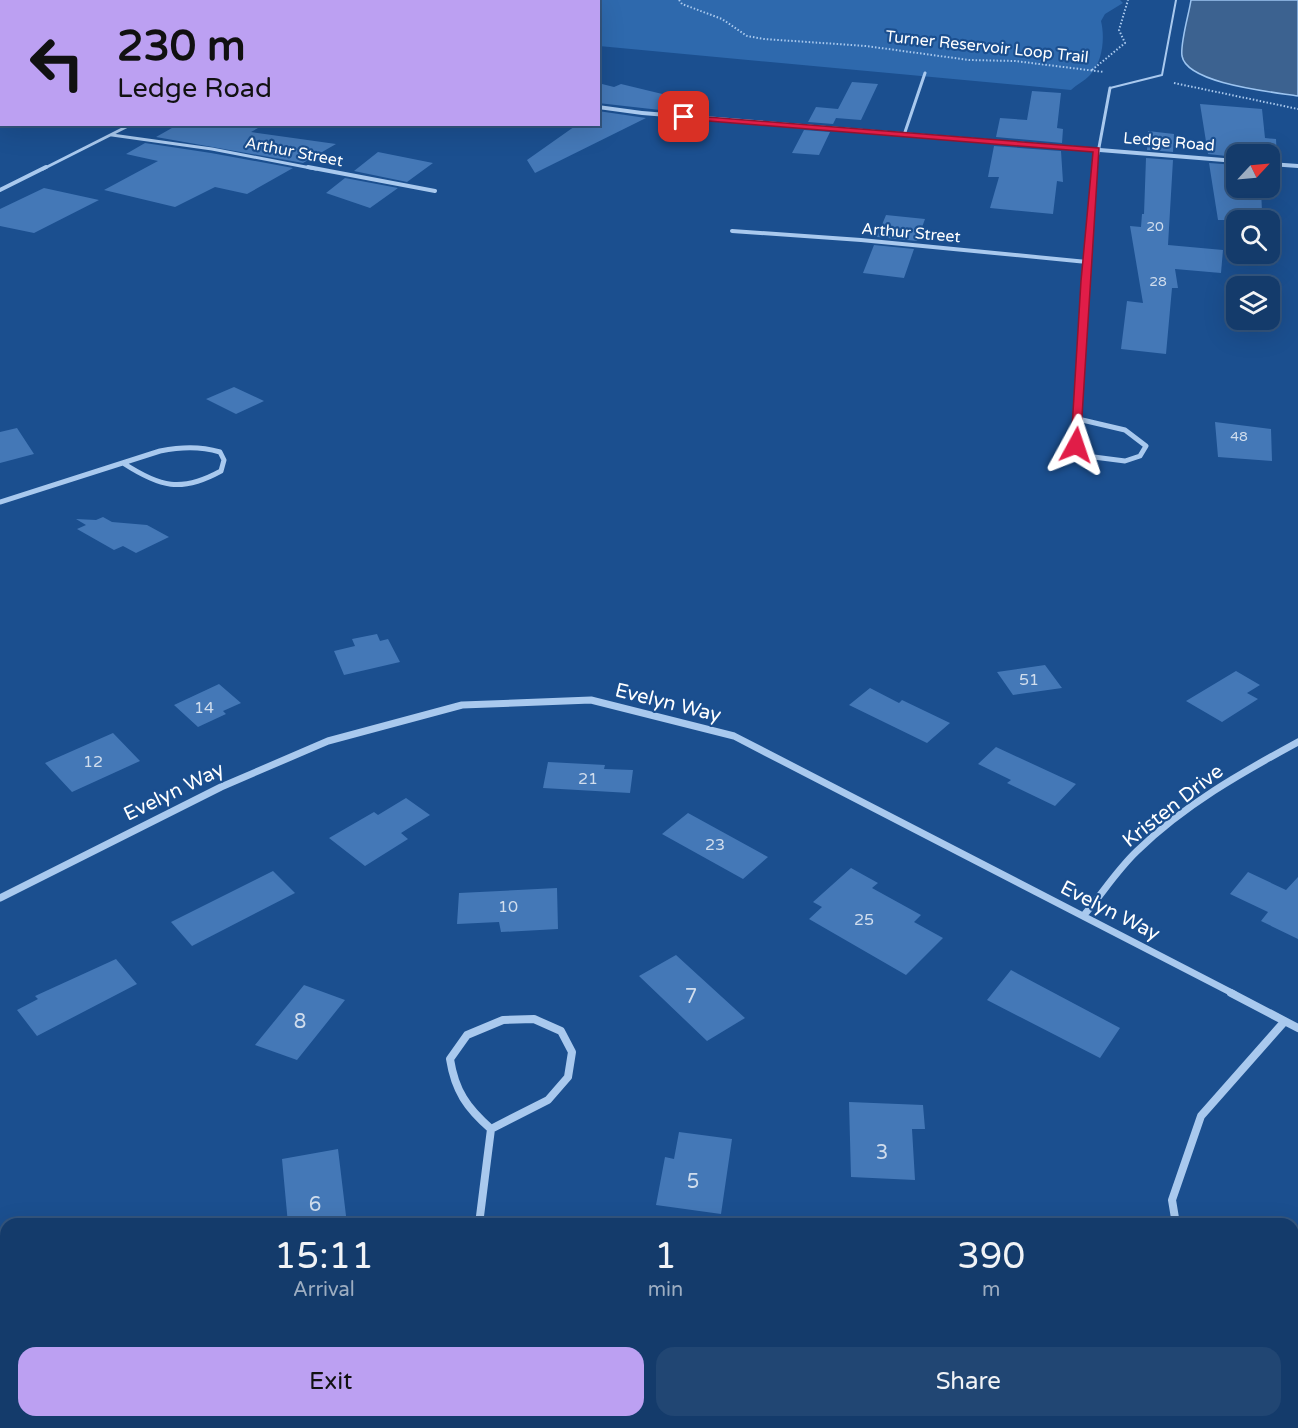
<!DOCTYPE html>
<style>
:root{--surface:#143b6b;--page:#214673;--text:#f1f3f6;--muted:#9dadc1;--line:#33557e;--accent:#bca0f2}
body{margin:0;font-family:"Varela Round",sans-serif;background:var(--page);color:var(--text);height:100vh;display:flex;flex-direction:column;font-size:22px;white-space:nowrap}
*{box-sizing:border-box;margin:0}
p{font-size:20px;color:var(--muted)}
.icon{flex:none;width:33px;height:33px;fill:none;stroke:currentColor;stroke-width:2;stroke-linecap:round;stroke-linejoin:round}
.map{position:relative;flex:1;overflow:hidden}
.panel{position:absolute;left:0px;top:1218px;width:1299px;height:210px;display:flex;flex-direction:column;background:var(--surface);border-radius:18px 18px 0 0;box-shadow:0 6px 24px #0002,0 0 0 2px var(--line)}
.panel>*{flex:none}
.banner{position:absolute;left:0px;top:0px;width:600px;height:126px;box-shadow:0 6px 24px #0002,0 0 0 2px var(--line);background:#bca0f2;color:#111;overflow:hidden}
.needle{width:39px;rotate:64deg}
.tools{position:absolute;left:1226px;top:144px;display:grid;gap:12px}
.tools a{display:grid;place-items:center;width:54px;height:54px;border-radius:12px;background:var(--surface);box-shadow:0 6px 24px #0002,0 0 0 2px var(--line);font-size:30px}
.pin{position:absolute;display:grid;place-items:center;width:51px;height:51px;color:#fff;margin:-26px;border-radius:12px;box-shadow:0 3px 9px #0006}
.me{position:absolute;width:66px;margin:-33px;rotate:5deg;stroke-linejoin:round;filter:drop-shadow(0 0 4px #0008)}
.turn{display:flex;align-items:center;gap:21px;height:126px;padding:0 18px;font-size:27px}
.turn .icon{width:78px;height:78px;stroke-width:2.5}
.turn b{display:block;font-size:42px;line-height:51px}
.eta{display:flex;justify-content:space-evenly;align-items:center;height:102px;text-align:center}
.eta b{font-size:36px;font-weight:600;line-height:42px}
.action{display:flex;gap:12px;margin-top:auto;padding:12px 18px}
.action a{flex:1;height:69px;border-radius:18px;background:var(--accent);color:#111;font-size:24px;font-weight:600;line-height:69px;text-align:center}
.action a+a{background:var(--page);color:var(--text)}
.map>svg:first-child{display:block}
.green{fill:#2e69ad}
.water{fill:#3c6290;stroke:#9cc4f0;stroke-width:1.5}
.building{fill:#4478b7}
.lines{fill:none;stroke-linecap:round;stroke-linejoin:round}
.path{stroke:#a9c9ee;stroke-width:2;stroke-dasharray:1.5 2;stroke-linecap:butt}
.service{stroke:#a9c9ee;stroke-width:2}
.minor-far4{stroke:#a9c9ee;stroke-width:3}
.minor-far3{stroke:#a9c9ee;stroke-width:4}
.minor-far2{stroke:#a9c9ee;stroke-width:5}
.minor-far1{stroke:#a9c9ee;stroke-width:7}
.minor{stroke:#a9c9ee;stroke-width:8}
.tertiary{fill:#a9c9ee;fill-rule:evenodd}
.secondary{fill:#d6e6fa;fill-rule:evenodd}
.route{fill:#e11d48;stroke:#92132f;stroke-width:1.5}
.labels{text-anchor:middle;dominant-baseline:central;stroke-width:4.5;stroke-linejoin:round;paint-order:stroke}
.far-number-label{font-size:14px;fill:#d0dded}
.far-street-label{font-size:16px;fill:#fff;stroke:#1b4f8f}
.number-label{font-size:16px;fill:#d0dded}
.street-label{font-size:20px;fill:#fff;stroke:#1b4f8f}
.near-number-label{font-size:20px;fill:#d0dded}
</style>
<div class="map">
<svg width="1298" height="1428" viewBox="0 0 1298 1428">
<rect width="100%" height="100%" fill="#1b4f8f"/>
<!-- green -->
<path class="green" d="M104,0H1120L1123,3L1105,14L1101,21C1105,37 1103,62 1090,75C1085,81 1077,84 1071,90L599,46L598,2Z"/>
<!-- water -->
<path class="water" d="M1191,0H1298V96C1274,92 1187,84 1182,56C1180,43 1189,14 1191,0Z"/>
<!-- building -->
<path class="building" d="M852,82L878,84L861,120L836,118L833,124L808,122L816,107L838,109Z
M598,83L614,87L621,84L683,99L660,110L598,103Z
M1032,91L1061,93L1057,128L1063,129L1062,143L996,137L1000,118L1027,120Z
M1200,104L1262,109L1265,138L1276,139L1277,160H1269V154H1236V157L1208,154Z
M598,111L646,118L535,173L527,160L578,124H598Z
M179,124H265L251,132L336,144L303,163L156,137Z
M804,130L830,132L819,155L792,153Z
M1148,131L1174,134L1173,152L1147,150Z
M145,143L211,153L293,168L247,194L215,187L175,207L104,190L158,161L126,154Z
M994,146L1061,151L1063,182L1057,181L1053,214L990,208L999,177H988Z
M378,152L433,163L407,182L354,171Z
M1146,158L1173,160L1168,245L1223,250L1221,273L1175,269L1178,288H1172L1166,354L1121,349L1127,301L1143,303L1130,226L1141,227L1142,214H1144Z
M1209,163L1236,165V188H1269V168L1277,169L1278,189L1261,188L1262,212L1246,210L1247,220H1218Z
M345,178L398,188L370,208L326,193Z
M44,188L99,200L34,233L0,226V209Z
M886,215L925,219L917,241L877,237Z
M874,245L914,249L904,278L863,273Z
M234,387L264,401L236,414L206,399Z
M1215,422L1271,429L1272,461L1218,457Z
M17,428L34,454L0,463V432Z
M103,517L112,522L147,525L169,537L136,553L123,546L114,550L77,529L86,525L76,519L96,520Z
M377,634L380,641L388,639L400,662L344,675L334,651L355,646L352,639Z
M1045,665L1062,688L1013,695L997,672Z
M1236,671L1260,685L1247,693L1258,699L1222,722L1186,701Z
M219,684L241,703L223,711L226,714L198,727L174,705Z
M870,688L899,703L902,700L950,723L927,743L849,705Z
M113,733L140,761L72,792L45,763Z
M996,747L1076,784L1055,806L1007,783L1011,780L978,764Z
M548,762L605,765L604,769L633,770L630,793L543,788Z
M406,798L430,815L401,833L408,839L365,866L329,838L374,812L378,815Z
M688,813L768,857L743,879L662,834Z
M851,868L878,883L872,888L921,915L914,922L943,938L906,975L809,919L822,907L813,902Z
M273,871L295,893L192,946L171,922Z
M1248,872L1286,890L1298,877V939L1261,921L1268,912L1230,894Z
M557,888L558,929L501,932L499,922L457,924L459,893Z
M676,955L745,1018L707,1041L639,976Z
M116,959L137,984L37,1036L17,1010L38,999L35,996Z
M1011,970L1120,1028L1100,1058L987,1000Z
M304,985L345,1000L297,1060L255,1045Z
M849,1102L923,1105L925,1129H912L915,1180L851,1177Z
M679,1132L732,1139L721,1214L656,1205L665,1157L674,1159Z
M338,1149L347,1224H288L282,1159Z"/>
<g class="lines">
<!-- path -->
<path class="path" d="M679,0L682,4L722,19L747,36L764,39L866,46L969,60L1015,61L1104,72
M1092,70L1125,43L1119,30L1128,0
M1174,83L1298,109"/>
<!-- service -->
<path class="service" d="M1110,88L1162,75L1176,0"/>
<!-- minor-far4 -->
<path class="minor-far4" d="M112,135L212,149L316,169
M904,135L925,73
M43,169L132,124
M1095,169L1110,88"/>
<!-- minor-far3 -->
<path class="minor-far3" d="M308,167L435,191
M0,190L46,167
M732,231L861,240L1087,262
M1080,382L1095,167"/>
<!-- minor-far2 -->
<path class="minor-far2" d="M1078,419L1125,430L1146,446L1140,456L1125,461L1086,456L1076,445L1080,380
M0,502L160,451C181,447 199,446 220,452L224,460L221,471C181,493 160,487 123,463"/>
<!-- minor-far1 -->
<path class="minor-far1" d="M0,898L221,787L328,741L462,705L591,700L734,736L1234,994
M1084,915C1102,894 1117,870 1137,851C1184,805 1241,773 1298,742"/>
<!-- minor -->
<path class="minor" d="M1231,993L1298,1028
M534,1019L561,1031L572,1052L568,1077L548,1100L491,1129C467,1108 455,1091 450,1059L467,1035L503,1020Z
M479,1224L491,1129
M1176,1224L1172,1200L1201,1116L1284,1022
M499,1422L501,1428
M1194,1428L1195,1422"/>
<!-- tertiary -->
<path class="tertiary" d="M598,105L642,111L1236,159V163L642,115L598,109Z
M1269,162L1298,164V168L1269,166Z"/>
<!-- secondary -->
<path class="secondary" d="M279,0L278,2H272L273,0Z
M0,65H2V69H0Z"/>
</g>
<!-- route -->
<path class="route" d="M682,115L1099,148L1080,448L1071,445L1081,281L1093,152L684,119Z"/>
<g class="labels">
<!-- far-number labels -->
<g class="far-number-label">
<text x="1155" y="226">20</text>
<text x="1158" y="281">28</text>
<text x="1239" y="436">48</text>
</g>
<!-- far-street labels -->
<g class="far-street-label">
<text transform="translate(987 47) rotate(6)">Turner Reservoir Loop Trail</text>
<text transform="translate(1169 142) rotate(5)">Ledge Road</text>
<text transform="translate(294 152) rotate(11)">Arthur Street</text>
<text transform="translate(911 233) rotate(5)">Arthur Street</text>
</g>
<!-- number labels -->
<g class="number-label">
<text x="1029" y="680">51</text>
<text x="204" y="708">14</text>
<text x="93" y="762">12</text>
<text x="588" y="779">21</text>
<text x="715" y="845">23</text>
<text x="508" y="907">10</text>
<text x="864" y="920">25</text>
</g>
<!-- street labels -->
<g class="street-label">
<text transform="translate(668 703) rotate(14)">Evelyn Way</text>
<text transform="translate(174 792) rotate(-26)">Evelyn Way</text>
<text transform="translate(1173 806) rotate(-38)">Kristen Drive</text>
<text transform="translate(1110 911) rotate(27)">Evelyn Way</text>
</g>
<!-- near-number labels -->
<g class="near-number-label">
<text x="691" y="997">7</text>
<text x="300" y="1022">8</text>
<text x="882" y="1153">3</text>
<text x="693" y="1182">5</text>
<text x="315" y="1205">6</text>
</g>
</g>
</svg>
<div class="tools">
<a><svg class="needle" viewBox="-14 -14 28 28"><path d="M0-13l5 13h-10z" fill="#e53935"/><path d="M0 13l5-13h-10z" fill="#9dadc1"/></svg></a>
<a><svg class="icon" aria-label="search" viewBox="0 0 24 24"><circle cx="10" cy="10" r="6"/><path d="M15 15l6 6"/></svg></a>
<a><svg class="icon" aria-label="layers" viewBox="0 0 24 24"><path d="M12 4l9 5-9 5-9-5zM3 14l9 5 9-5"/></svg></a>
</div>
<div class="pin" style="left:684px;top:117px;background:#d93025"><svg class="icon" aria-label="arrive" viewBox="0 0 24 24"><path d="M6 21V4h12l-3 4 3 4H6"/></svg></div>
<svg class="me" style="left:1076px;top:445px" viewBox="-20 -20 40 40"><path d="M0-17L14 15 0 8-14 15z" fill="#e11d48" stroke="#fff" stroke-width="4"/></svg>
<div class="banner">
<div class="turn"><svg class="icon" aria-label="left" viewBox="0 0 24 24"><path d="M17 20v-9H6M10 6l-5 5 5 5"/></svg><div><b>230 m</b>Ledge Road</div></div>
</div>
<section class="panel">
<div class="eta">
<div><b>15:11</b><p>Arrival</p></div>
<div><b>1</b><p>min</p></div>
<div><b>390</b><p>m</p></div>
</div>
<div class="action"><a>Exit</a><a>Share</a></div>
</section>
</div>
